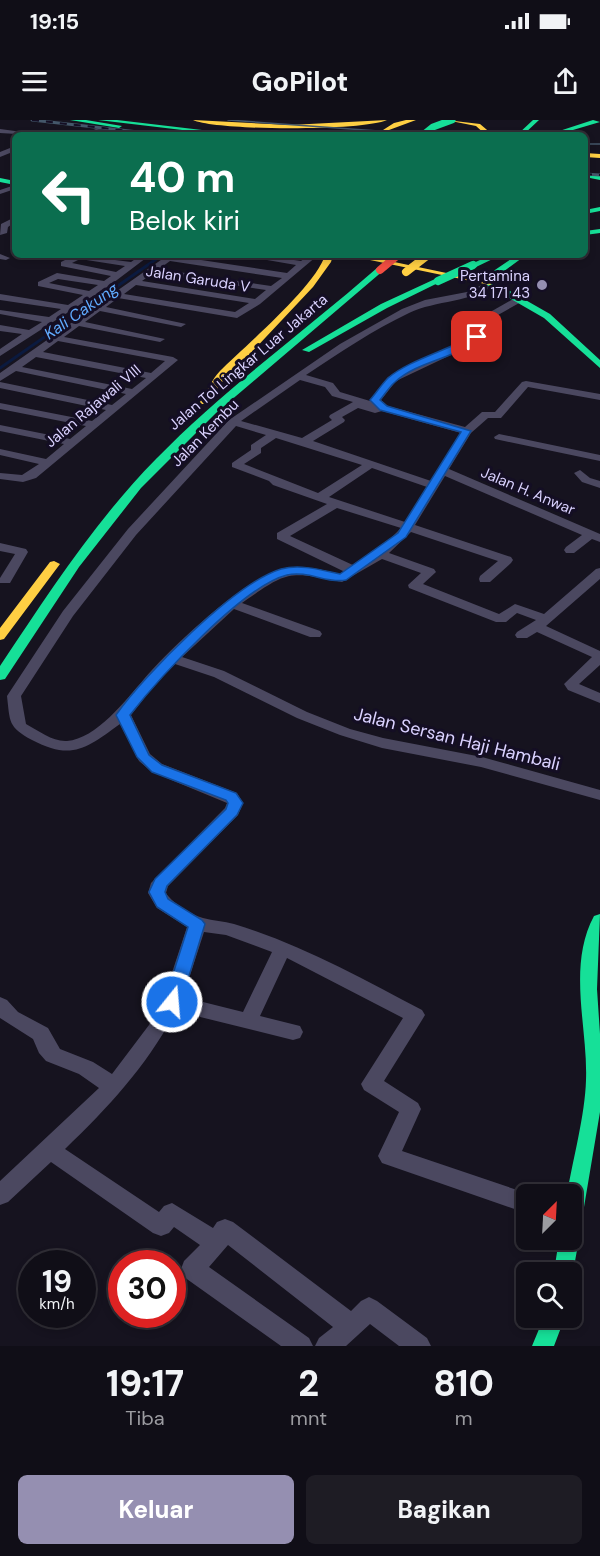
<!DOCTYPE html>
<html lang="id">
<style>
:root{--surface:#100e17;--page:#1e1c24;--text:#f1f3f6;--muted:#9c9ca1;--line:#302e36;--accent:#958fb1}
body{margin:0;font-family:"DM Sans",sans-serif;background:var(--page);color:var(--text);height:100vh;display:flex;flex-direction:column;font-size:22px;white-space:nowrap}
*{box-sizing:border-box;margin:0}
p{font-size:20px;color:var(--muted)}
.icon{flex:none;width:33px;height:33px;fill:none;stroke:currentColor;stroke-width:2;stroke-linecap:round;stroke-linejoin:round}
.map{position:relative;height:1226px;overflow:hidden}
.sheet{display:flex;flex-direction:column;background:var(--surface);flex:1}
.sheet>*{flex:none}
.hud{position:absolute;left:12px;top:12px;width:576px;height:126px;border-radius:9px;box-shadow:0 3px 9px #0003,0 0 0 2px var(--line);background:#0b6e4f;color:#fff;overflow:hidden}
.needle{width:39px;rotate:24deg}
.buttons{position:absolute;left:516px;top:1064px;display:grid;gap:12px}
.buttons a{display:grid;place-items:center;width:66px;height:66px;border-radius:9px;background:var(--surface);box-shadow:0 3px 9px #0003,0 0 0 2px var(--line);font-size:30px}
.speed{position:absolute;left:18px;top:1130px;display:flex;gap:12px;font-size:30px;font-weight:700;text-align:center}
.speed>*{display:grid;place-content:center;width:78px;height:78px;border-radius:50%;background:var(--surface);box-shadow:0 3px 9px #0003,0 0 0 2px var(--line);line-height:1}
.speed small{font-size:15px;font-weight:400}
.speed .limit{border:9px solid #d22;background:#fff;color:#111}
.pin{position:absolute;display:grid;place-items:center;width:51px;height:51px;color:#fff;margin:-26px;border-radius:12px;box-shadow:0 3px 9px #0006}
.me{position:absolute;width:66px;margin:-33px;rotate:17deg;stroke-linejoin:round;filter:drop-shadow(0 0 4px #0008)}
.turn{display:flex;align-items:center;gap:21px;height:126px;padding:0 18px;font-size:27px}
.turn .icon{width:78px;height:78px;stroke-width:2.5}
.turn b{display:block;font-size:42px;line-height:51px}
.eta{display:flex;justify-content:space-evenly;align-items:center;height:102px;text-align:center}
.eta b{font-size:36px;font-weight:800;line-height:42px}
.primary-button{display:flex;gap:12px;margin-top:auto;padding:12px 18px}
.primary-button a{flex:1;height:69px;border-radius:9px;background:var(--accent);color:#fff;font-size:24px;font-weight:800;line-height:69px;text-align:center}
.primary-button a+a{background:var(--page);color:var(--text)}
.status{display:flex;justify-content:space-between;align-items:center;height:42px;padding:0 30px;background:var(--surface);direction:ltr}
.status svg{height:16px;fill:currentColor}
header{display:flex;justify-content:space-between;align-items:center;height:78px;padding:0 18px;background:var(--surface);font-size:27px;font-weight:800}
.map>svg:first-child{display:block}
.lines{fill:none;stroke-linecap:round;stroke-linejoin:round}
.stream{stroke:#0b1a3f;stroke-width:3}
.street{fill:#4b4860;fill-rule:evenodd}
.fast{fill:#16e098;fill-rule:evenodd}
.slow{fill:#ffcf43;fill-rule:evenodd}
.tram{stroke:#44576a;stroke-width:1.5}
.rail-casing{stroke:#44576a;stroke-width:3}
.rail{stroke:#140e24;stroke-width:2;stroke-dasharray:7;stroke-linecap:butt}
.fast-bridge-far1{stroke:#16e098;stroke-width:7}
.fast-bridge{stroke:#16e098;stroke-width:8}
.slow-bridge{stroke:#ffcf43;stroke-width:8}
.jam-bridge{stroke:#f24e42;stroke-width:8}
.route{fill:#1a73e8;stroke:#114b97;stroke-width:1.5}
.poi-dot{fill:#958fb1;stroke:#140e24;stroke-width:2}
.labels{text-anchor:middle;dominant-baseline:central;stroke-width:6;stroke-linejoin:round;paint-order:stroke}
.far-poi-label{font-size:15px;fill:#dad2ff;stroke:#140e24;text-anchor:end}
.far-street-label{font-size:15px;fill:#dad2ff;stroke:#140e24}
.far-water-label{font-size:16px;font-style:italic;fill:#60abff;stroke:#140e24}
.street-label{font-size:18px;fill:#dad2ff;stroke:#140e24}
</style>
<div class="status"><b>19:15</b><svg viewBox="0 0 49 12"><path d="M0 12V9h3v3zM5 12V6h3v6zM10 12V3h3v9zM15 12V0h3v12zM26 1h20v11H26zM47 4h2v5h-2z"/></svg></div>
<header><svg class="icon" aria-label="menu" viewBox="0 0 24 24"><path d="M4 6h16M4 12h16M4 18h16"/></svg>GoPilot<svg class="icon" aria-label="share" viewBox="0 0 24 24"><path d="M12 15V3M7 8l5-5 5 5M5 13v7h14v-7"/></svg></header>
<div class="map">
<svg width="600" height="1226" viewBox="0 0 600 1226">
<rect width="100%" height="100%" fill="#16131f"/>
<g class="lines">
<!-- stream -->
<path class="stream" d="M0,248L162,135"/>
<!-- street -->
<path class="street" d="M0,9L30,13L33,15L0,13Z
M96,9L124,13L127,15L96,13L81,15Z
M15,26V31L0,37V32Z
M15,65V69L0,74V70Z
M15,97V102L8,107L7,113L0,115L1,104Z
M0,134L10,138L6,140L0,139Z
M75,135L131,142L141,135H150L109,166L0,236V229L22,214L0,211V205L29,210L42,202L0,194V190L49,197L61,189L0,180V174L68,185L83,175L38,166V162L57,153L104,161L111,156L61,146V142ZM80,139L125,146L116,152L72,143ZM58,159L98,165L89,171L49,163Z
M168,135L287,153L296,145L239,135H259L301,141L309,135L317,136L260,184L237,198L118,178L106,187L186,204L181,207L100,191L85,202L165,219L160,222L79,206L64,217L173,237L178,240L36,358L23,362L0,359V353L22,355L39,344L0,335V329L46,339L64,324L0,311V305L70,319L86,306L0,289V283L92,301L106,290L0,268V262L112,285L126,274L16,251L0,261V253ZM170,141L282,158L271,166L159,149ZM153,153L266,170L255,179L142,161ZM136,165L249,183L235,192L124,174ZM58,221L165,241L151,253L43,232ZM36,237L146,258L132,269L22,247Z
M488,162L495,164C472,183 436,180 409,193C373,210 339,233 306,255L333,263L340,272L370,281L388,257L468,220L492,191L515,178H521V182L498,195L474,224L396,261L381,280L388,286L465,307L482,292H495L522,262L526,261L600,274V280L528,267L501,298H488L471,313L449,349L600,414V422L592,419L574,433H566L564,430L566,427L582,415L445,356L415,405L511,437L513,440L511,443L490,462H480L479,459L480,456L498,441L411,412L389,433L434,449L436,452L423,464L499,494L515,484L544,494L596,449L600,448V459L546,506L600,531V545L579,564L600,573V583L568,570L564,564L592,537L537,512L527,518H517L515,515L517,512L536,500L517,493L506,502H496L409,468L408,465L421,453L382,439L342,462C287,451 288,451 242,483L320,511L322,514L320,517H310L234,489L182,537L224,551L307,592L350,609L383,618L482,637L600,670V680L481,647L382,628L340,615L297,598L214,557L175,544L155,564L131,595L150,634L162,644L237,673L243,683L238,695L168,766L166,773C172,783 192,795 203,798C213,801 224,801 234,804C300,824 361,858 422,890L425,895L422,900L384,961L418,983L421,989L402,1031L529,1074H526V1093L382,1043L378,1036L399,992L364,970L361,964L403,898L287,838L260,896L300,906L303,912L300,918L293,920L176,891C148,944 109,987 65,1029L159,1092L164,1086L172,1083L213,1108L217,1102L225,1099L233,1102L351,1191L361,1181L369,1177L377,1181L427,1218L431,1226H399L370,1204L346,1226H315L319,1218L333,1207L228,1125L209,1147L309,1218L313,1226H281L184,1157L181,1149L184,1141L200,1125L174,1107L169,1113L161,1116L153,1113L51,1042L8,1082L0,1085V1061L99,968L79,954L46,941L39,933L33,919L0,898V877L7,880L18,892L48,908L60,929L93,942L112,954L149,905L163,880L187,807L157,788L148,773L151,763L225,688L227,683L152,652L139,641L120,604C87,628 72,641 32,620C8,607 10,602 7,576L63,491L128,409L229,300L340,224L402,189L425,180L467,172ZM300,260L325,267L332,276L353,282L330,295L329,297L332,300L302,318L241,301ZM358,288L375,293L382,291L461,313L431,361L313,321L344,302L345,300L342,297ZM236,306L266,315L251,325V330L232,343V347L269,361L273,365L327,384L277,413V419L345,452L340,454C321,450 301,444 282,449C243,459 171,528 144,559C126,580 96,619 67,621C53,622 39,611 26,604L21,576L73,496L136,415ZM276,318L362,345L318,373L244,344L261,333V328ZM372,348L427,367L405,402L329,377ZM337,388L401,408L382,427L355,446L290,416ZM204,812L226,815L272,832L243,892L183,877Z
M499,314L600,335V341L495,319L494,317Z
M580,350L590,358L600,361V368L582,362L574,353Z
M0,423L26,429L28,432L10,463H0V458L15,434L0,431Z"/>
<!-- fast -->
<path class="fast" d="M70,0H86L122,6L119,8Z
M98,0H117L219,12L216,14Z
M533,0H539L523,15H517Z
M593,0L600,2L556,15H547Z
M585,53L600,56V60L585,57Z
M0,58L15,61V65L0,62Z
M600,87V91L585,94V90Z
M600,109V113L585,115V111Z
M491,135H501L476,147L469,145Z
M517,135H526L496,157L494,162L550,194L600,240V248L544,198L487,165L489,154Z
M377,148L384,150L216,293L141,368L79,447L5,559L0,560V546C48,474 95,401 156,339C224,269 304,212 377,148Z
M435,159L442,161L387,188L309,232L302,230L381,184Z
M600,794L597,869L600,914V992L582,1099L579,1106L572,1108V1074H567C573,1039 585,995 586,960C588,908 567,846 594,796Z
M572,1110L576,1112L579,1119L572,1158V1152H554L559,1119H572Z
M544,1197H565L554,1226H532Z"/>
<!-- slow -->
<path class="slow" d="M193,0L290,5L387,0C363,11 217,11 193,0Z
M406,0H416L389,10L393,15H387L383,10L394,3Z
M446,0L480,4L493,15H486L476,6Z
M585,33L600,34V38L585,37Z
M325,135H333L331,142L313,167L249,235L226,256L208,284H202L200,282C207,272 212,259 220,251C245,226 316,166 325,135Z
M346,135H361L494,163L490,165Z
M408,135H464L460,137L428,139Z
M54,441L60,444L4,519L0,520V508L50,442Z"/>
<!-- tram -->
<path class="tram" d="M228,0L434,15
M585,24H600"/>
<defs>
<path id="rail" d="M32,0L165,15
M585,54L600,55"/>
</defs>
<!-- rail casing -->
<use href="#rail" class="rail-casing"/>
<!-- rail -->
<use href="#rail" class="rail"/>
<!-- fast-bridge-far1 -->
<path class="fast-bridge-far1" d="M423,15L433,7L452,0"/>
<!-- fast-bridge -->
<path class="fast-bridge" d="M438,161L473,145"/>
<!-- slow-bridge -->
<path class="slow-bridge" d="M406,152L428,135"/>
<!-- jam-bridge -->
<path class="jam-bridge" d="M380,150L398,135"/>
</g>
<!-- route -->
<path class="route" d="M474,215L481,217C457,239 419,240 395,262C389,267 385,274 380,280L387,286L471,311L406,417L346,460C327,464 308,450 287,455C243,466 159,558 130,595L149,635L162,645L236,673L243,683L237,695L167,766L165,772L168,779L202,800L205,804L181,882L178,887L172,889L166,887L164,882L188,807L157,787L149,772L155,759L226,689L228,683L226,680L152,652L137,637L116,595C144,555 235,463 281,449C301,444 321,450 340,454L398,413L461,312L380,290L370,280C376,273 382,264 388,258C409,240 449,230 474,215Z"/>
<!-- markers -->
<circle class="poi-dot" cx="542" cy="165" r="6"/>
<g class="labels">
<!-- far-poi labels -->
<g class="far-poi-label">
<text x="530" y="156">Pertamina<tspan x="530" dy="17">34 171 43</tspan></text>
</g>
<!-- far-street labels -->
<g class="far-street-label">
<text transform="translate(198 159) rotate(9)">Jalan Garuda V</text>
<text transform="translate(248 242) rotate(-40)">Jalan Tol Lingkar Luar Jakarta</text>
<text transform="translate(93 286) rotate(-40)">Jalan Rajawali VIII</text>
<text transform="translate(205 313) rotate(-45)">Jalan Kembu</text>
<text transform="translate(528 371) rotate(23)">Jalan H. Anwar</text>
</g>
<!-- far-water labels -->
<g class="far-water-label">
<text transform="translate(81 191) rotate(-35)">Kali Cakung</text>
</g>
<!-- street labels -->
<g class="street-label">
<text transform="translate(457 619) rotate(14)">Jalan Sersan Haji Hambali</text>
</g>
</g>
</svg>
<div class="buttons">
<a><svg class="needle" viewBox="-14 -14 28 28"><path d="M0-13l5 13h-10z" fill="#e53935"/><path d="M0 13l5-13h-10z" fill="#9c9ca1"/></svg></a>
<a><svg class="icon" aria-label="search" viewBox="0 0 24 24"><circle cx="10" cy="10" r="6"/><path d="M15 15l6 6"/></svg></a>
</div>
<div class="speed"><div>19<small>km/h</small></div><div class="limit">30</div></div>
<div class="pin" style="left:477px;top:217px;background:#d93025"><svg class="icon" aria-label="arrive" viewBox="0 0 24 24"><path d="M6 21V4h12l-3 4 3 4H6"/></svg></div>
<svg class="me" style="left:172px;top:882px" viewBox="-20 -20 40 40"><circle r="17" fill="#1a73e8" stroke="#fff" stroke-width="3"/><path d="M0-11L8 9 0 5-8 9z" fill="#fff"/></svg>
<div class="hud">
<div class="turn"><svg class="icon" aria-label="left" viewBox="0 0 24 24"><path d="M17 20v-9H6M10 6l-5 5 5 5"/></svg><div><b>40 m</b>Belok kiri</div></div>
</div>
</div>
<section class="sheet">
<div class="eta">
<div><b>19:17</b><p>Tiba</p></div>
<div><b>2</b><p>mnt</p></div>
<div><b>810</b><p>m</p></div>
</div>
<div class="primary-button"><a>Keluar</a><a>Bagikan</a></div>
</section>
